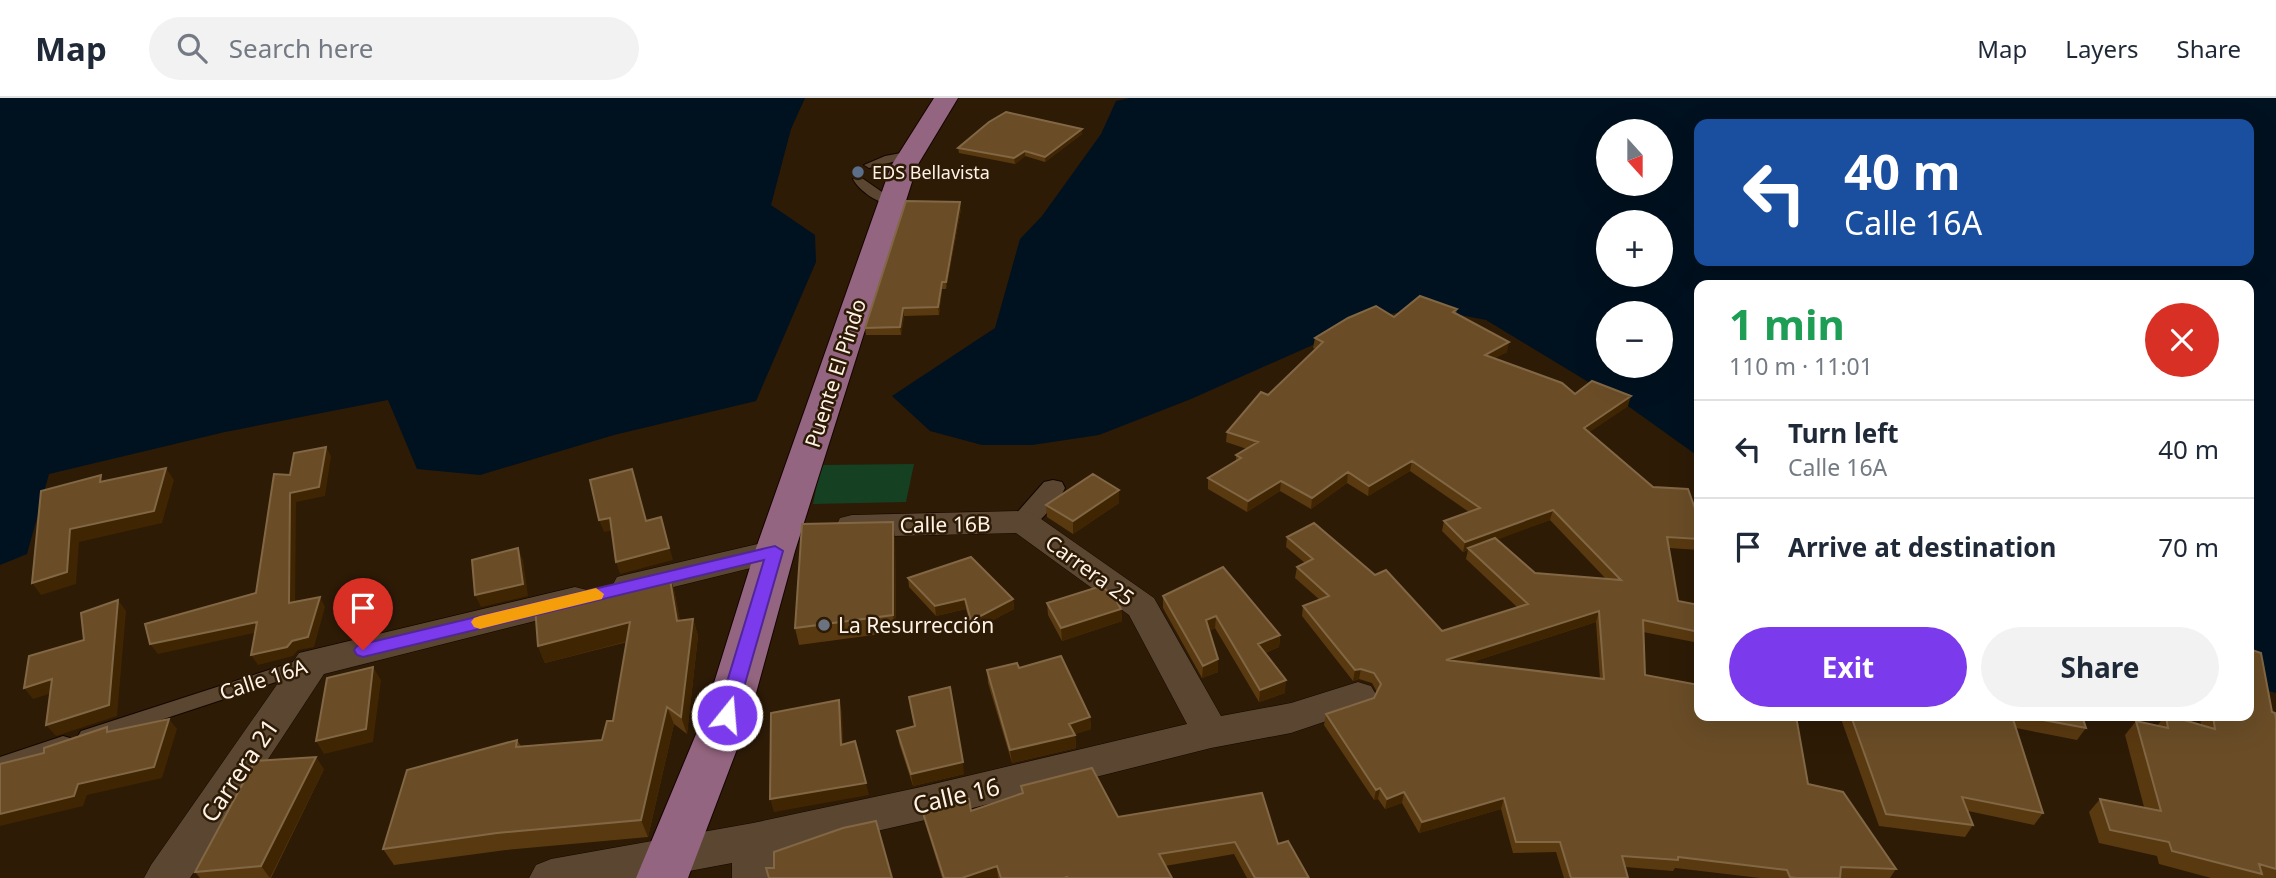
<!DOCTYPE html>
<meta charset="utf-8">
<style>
:root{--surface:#fff;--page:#f2f2f3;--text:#1f2937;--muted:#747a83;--line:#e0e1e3;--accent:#7c3aed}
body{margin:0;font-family:"Noto Sans",sans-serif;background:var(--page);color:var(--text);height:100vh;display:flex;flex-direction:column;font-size:26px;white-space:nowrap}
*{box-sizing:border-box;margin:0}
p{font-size:23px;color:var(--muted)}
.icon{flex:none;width:38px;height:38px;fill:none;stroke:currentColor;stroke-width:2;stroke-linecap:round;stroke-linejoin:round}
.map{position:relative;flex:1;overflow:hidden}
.details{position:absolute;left:1694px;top:182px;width:560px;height:441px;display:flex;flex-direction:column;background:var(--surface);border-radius:14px;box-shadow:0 7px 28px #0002}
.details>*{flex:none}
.banner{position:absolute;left:1694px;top:21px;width:560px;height:147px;border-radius:14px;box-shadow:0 7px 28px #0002;background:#1a4fa0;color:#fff;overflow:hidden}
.needle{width:46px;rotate:159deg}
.controls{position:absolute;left:1596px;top:21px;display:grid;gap:14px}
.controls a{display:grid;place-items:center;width:77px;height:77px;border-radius:50%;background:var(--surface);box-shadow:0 7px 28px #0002;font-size:35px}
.pin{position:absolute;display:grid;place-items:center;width:60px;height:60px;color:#fff;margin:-72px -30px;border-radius:50% 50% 50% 0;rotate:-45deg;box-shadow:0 0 7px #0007}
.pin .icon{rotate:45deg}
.me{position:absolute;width:77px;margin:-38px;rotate:17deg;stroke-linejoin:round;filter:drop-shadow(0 0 5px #0008)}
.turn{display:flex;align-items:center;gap:24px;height:147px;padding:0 35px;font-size:32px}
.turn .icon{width:91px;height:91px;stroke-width:2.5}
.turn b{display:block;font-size:49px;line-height:60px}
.round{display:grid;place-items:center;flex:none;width:74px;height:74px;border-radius:37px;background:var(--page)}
.head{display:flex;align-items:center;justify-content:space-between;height:119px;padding:0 35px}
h1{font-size:42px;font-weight:700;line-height:52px;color:#1e9e55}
.primary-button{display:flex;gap:14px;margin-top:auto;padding:14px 35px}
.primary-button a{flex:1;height:80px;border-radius:42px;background:var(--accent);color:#fff;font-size:28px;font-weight:700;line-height:80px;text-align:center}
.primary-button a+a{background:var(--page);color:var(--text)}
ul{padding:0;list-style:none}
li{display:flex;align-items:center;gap:21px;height:98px;padding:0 35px;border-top:2px solid var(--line)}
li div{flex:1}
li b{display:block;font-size:26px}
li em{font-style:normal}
header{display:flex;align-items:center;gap:42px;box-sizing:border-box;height:98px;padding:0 35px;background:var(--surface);border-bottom:2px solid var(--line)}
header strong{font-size:33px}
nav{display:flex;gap:38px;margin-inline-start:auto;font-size:24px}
.search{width:490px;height:63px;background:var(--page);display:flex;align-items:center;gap:18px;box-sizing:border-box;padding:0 24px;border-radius:38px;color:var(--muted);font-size:26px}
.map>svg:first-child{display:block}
.green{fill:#154021}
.water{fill:#00111f;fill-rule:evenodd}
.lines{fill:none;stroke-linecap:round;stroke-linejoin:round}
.service-casing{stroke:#140500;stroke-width:2}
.pedestrian-casing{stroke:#140500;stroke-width:2}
.minor-casing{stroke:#140500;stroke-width:1}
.primary-casing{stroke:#140500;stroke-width:2}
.service{fill:#5b4631;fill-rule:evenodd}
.pedestrian{fill:#5b4631;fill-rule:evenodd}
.minor{fill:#5b4631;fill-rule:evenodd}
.primary{fill:#946580;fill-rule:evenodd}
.wall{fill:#593910;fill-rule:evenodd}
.shaded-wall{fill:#402502}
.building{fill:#6a4d27;stroke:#826745;stroke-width:2;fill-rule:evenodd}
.route{fill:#7c3aed;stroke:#51269a;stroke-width:2}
.slow{fill:#f59e0b}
.service-dot{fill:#5c6f8a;stroke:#2d1b06;stroke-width:2.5}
.worship-dot{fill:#6b7280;stroke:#2d1b06;stroke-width:2.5}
.labels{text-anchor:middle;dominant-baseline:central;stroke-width:5;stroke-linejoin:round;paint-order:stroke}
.far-poi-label{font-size:18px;fill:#fff2e6;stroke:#2d1b06;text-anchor:start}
.street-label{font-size:21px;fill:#fff2e6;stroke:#2d1b06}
.poi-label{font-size:21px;fill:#fff2e6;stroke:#2d1b06;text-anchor:start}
.near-street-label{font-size:24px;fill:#fff2e6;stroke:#2d1b06}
</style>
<header>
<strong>Map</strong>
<div class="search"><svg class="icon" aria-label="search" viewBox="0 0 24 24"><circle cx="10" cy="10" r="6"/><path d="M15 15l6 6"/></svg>Search here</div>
<nav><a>Map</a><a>Layers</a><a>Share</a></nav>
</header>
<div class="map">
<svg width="2276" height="780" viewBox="0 0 2276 780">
<rect width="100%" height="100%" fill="#2d1b06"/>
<!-- green -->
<path class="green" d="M914,366L906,404L813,406L821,367Z"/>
<!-- water -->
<path class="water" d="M0,0H805L791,31L771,107L815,137L816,164L756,303L614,337L480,377L417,371L388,302L225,334L49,376L27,456L0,467Z
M1130,0H2276V595L2249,588V187H1699V365L1695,356L1628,308L1486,222L1424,210L1378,218L1191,301L1099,337L1032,347H982L930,333L892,298L995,230L1020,141L1042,118L1101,36L1116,3ZM1699,26H2249V163H1699ZM1608,33H1661V86H1608ZM1608,124H1661V177H1608ZM1608,215H1661V268H1608Z"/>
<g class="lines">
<defs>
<path id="service" d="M912,53L916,54V58L869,70L864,67L885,58Z
M859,78L895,103V107C881,108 859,93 853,81Z
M306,560L312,562L315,567L312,572L88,646L81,643L78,638L81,633Z
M63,638L70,640L73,646L70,652L0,675V659Z"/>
<path id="pedestrian" d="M1053,382L1062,384L1065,390L1062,396C1049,411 1036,436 1014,430L1010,424L1014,418L1044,384Z"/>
<path id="minor" d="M1023,413L1034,416L1154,500L1221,618L1291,605L1358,584L1371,588L1377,598L1371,608L1291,635L1211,650L921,723L775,756L776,780H732V765L652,780H529L536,767L551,761L753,725L921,689L1187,626L1129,517L1016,435L852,439L840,436L836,428L840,420L852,417Z
M775,442L787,445L792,453L787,461L629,500L617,497L612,488L617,479L629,476Z
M575,489L587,492L592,501L587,510L324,576L190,780H144L151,767L299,555Z"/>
<path id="primary" d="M934,0H958L917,68L795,453L750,617L688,780H636L704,617L755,453L891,68Z"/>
</defs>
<!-- service casing -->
<use href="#service" class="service-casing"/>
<!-- pedestrian casing -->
<use href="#pedestrian" class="pedestrian-casing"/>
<!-- minor casing -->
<use href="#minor" class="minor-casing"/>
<!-- primary casing -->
<use href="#primary" class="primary-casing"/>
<!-- service -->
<use href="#service" class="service"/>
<!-- pedestrian -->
<use href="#pedestrian" class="pedestrian"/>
<!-- minor -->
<use href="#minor" class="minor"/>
<!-- primary -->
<use href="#primary" class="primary"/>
</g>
<!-- wall -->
<path class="wall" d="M1082,31V36L1045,64L1025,58L1015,66L959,55L958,50Z
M961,111L946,191H942L939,217L904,218L901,237H866L865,230Z
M1457,211L1456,216L1507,254L1494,260L1575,296L1628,308L1589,334L1653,389L1699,422V452L1669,450L1678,503L1699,507V545L1643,534L1645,577L1808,686L1896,771L1890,780H1760L1675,770L1673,773L1625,769L1628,780H1564L1556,754L1513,755L1501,711L1419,735L1402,705L1385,711L1378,701L1374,702L1324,627L1326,616L1374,600L1377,594L1372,585L1359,581L1353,583L1302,518L1303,508L1320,502L1295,480L1297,469L1305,465L1286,449L1287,439L1442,533L1517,509L1466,461L1468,452L1463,454L1442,433L1444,423L1469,414L1410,373L1368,398L1347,385L1311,411L1280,393L1247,414L1208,391V380L1236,362V357L1247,351L1226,344L1227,334L1268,297L1316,251L1313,250L1315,240L1394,219ZM1550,422L1606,481L1535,475L1497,441ZM1596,524L1600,581L1469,565Z
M1119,392V405L1073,436L1047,419L1046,407Z
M895,441L896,534L799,547L795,530Z
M669,475L674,492L680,523L693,521L698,538L687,636L674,626L648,739L506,752L394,767L383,751L517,642L521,648L602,642L613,623L627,544L545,565L538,548Z
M908,480L1013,501L1014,511L972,533L966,511L936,518L909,489Z
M1163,498L1280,537L1279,549L1265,555L1285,595L1259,604L1215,530L1209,533L1218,574L1202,580L1163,510Z
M1047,505L1121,511L1122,523L1062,543L1048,517Z
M1019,570L1090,619L1091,631L1075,636L1076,650L1012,665L988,585L987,572Z
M2272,614L2276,621V780H2211L2159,766L2157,758L2099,745L2089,714L2100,701L2144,709L2125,637L2136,623L2157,628L2165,618H2170L2201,627L2200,618H2249Z
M1840,618H2082L2086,630L2077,642L2016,630L2043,715L2034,727L1968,713L1973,727L1965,739L1879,728Z
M897,633L964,676L913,688L899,645Z
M324,671L271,780H200L195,774Z
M1021,688L1118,719L1278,746L1309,780H1247L1234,756L1165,768L1172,780H942L925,725L922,712L971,713L1022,695Z"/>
<!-- shaded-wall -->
<path class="shaded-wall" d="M1082,31V36L1045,64V59Z
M1025,53V58L1015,66L1014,60Z
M960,104L961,111L946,191V184Z
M942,184V191L939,217L938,209Z
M903,210L904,218L901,237L900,229Z
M1509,244L1507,254L1483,267L1485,257Z
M1631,298L1628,308L1581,340L1584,330Z
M326,349L331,358L325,398L296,404L295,514L289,505L290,395Z
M1412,363L1410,373L1368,398L1369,388Z
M166,370L174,382L162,425L79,444L76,486L41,497L32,485L70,431Z
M1348,374L1347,385L1311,411L1312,400Z
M1281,383L1280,393L1247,414L1248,403Z
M1119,392V405L1073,436V423Z
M1553,412L1550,422L1470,452L1468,450V452L1463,454L1465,444Z
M661,419L673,462L620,476L616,464Z
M610,420L614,432L604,434L599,422Z
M893,424L895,441L896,534L893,517Z
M518,450L523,462L528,498L481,509L475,497Z
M669,475L674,492L683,540L677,523Z
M320,499L325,509L314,549L298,552L293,558L258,567L251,557Z
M965,501L966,511L936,518L935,508Z
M1013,501L1014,511L972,533L971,523Z
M118,502L126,513L117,618L56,638L46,627Z
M1121,511L1122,523L1062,543L1061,530Z
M1599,513L1596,524L1444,573L1446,562Z
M1216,518L1215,530L1205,535L1206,522Z
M693,521L698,538L687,636L681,619Z
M257,524L263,533L158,556L150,546Z
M630,524L636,541L545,565L538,548Z
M1280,537L1279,549L1257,558L1258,546Z
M1218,561V574L1202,580L1203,568Z
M373,569L381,582L373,644L324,656L316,643Z
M1361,571L1359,581L1353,583L1355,572Z
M52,581L61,592L33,601L24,590Z
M1286,582L1285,595L1259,604L1260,592Z
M839,602L842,614L844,659L841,647Z
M667,609L674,626L648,739L641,722Z
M1090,619L1091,631L1070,638L1069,626Z
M169,621L177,631L162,680L87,697L83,708L0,728V716L78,686Z
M1075,637L1076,650L1012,665L1010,652Z
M316,659L324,671L270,780L261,768Z
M963,664L964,676L913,688L911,676Z
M866,685L869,697L774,714L770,701Z
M1380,690L1378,701L1374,702L1376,692Z
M1404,694L1402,705L1385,711L1387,701Z
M1504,700L1501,711L1419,735L1422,724Z
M997,768L998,780H962Z"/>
<!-- building -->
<path class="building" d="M1006,14L1082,31L1045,59L1025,53L1014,60L958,50L989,24Z
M906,103L960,104L946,184H942L938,209L903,210L900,229L865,230Z
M1420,198L1457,211L1453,214L1509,244L1485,257L1562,285L1575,296L1592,283L1631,298L1584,330L1653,389L1688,391L1699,422V441L1667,439L1678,503L1699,507V534L1643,522L1645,577L1699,587V618H1796L1808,686L1843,694L1896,771L1841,769L1840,780H1796L1790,779L1787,772L1678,759V762L1622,758L1628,780H1571L1560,744H1516L1504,700L1422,724L1404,694L1387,701L1380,690L1376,692L1326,616L1374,600L1381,586L1374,575L1361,571L1355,572L1303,508L1329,498L1297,469L1313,461L1287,439L1314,425L1375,477L1386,472L1442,533L1528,506L1468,450L1495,440L1535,475L1621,482L1553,412L1465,444L1444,423L1480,410L1412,363L1369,388L1348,374L1312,400L1281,383L1248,403L1208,380L1241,360L1236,357L1258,344L1227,334L1261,294L1268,297L1323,244L1315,240L1348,220L1376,208L1394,219ZM1599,513L1604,581L1446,562Z
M326,349L319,389L290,395L289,505L320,499L308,539L292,543L287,549L251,557L257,524L150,546L145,526L256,495L274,376L290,377L294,355Z
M166,370L154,413L70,431L67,474L32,485L41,393L101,377L100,384Z
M632,371L646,423L661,419L669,450L616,464L610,420L599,422L590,382Z
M1093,376L1119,392L1073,423L1046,407Z
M893,424V517L795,530L802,426Z
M518,450L523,486L475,497L472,462Z
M971,459L1013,501L971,523L965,501L935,508L908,480Z
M1223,469L1280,537L1258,546L1286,582L1260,592L1216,518L1206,522L1218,561L1203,568L1163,498Z
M669,475L677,523L693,521L681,619L667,609L641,722L497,735L383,751L407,672L517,642L516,649L602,642L607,623H613L630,524L538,548L535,508Z
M1101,488L1113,497L1121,511L1061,530L1047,505Z
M118,502L109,607L46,627L52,581L24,590L29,558L84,542L81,515Z
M2249,551L2261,555L2272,614L2275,615L2276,621V771L2259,766L2262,776L2172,753L2169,744L2110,732L2100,701L2161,713L2136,623L2168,630L2166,618H2170L2215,631L2213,618H2249Z
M1061,558L1090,619L1069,626L1075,637L1010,652L987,572L1017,565L1019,570Z
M373,569L366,631L316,643L327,580Z
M950,589L963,664L911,676L897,633L915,628L909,599Z
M839,602L841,647L855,643L866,685L770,701L771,615Z
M1851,618H2012L2043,715L1962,699L1973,727L1886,716Z
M2022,618H2082L2086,630Z
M169,621L154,669L78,686L74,698L0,716V666L44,655V650L107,629V634Z
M316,659L261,768L195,774L255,663Z
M1092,670L1118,719L1262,695L1278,746L1288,743L1309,780H1255L1235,744L1159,756L1172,780H1068L1067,779L1064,780H1001L997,768L962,780H944L922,712L969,701L971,713L1023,695L1021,688Z
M876,723L892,780H769L766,770H774V754L843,730Z"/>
<!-- route -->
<path class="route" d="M775,448L783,453L736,617L734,623L727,625L720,623L717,617L764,462L363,559L357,557L354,552L357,548L363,546Z"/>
<!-- slow -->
<path class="slow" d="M596,490L604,496L602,501L480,531L474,529L471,524L474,520L480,518Z"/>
<!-- markers -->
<circle class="service-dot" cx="858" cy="74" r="7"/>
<circle class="worship-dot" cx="824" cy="527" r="7"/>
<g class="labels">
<!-- far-poi labels -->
<g class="far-poi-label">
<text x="872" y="74">EDS Bellavista</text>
</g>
<!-- street labels -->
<g class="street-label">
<text transform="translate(835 275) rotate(-72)">Puente El Pindo</text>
<text transform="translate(945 426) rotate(-1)">Calle 16B</text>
<text transform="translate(1090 472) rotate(36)">Carrera 25</text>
<text transform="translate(263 581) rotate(-18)">Calle 16A</text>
</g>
<!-- poi labels -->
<g class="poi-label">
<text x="838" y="527">La Resurrección</text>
</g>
<!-- near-street labels -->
<g class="near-street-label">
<text transform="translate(239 672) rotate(-56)">Carrera 21</text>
<text transform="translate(956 697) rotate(-13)">Calle 16</text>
</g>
</g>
</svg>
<div class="controls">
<a><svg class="needle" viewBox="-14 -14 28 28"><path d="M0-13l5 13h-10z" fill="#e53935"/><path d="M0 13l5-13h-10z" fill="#747a83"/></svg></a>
<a>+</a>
<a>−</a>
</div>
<div class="pin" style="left:363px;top:552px;background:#d93025"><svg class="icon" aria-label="arrive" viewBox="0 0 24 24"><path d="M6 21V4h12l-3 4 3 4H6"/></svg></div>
<svg class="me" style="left:727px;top:617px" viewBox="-20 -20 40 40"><circle r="17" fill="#7c3aed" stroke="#fff" stroke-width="3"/><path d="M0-11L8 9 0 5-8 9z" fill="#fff"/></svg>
<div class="banner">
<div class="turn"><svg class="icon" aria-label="left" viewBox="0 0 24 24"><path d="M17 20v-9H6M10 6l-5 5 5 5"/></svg><div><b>40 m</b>Calle 16A</div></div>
</div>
<section class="details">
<div class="head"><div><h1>1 min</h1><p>110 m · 11:01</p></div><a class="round" style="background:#d93025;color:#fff"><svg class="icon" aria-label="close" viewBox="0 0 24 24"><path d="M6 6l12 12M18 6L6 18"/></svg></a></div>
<ul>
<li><svg class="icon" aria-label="left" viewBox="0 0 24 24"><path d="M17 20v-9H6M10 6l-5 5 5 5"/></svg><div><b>Turn left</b><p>Calle 16A</p></div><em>40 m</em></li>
<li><svg class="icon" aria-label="arrive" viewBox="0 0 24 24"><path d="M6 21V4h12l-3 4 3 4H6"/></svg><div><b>Arrive at destination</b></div><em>70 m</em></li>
</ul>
<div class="primary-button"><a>Exit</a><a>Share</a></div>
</section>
</div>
